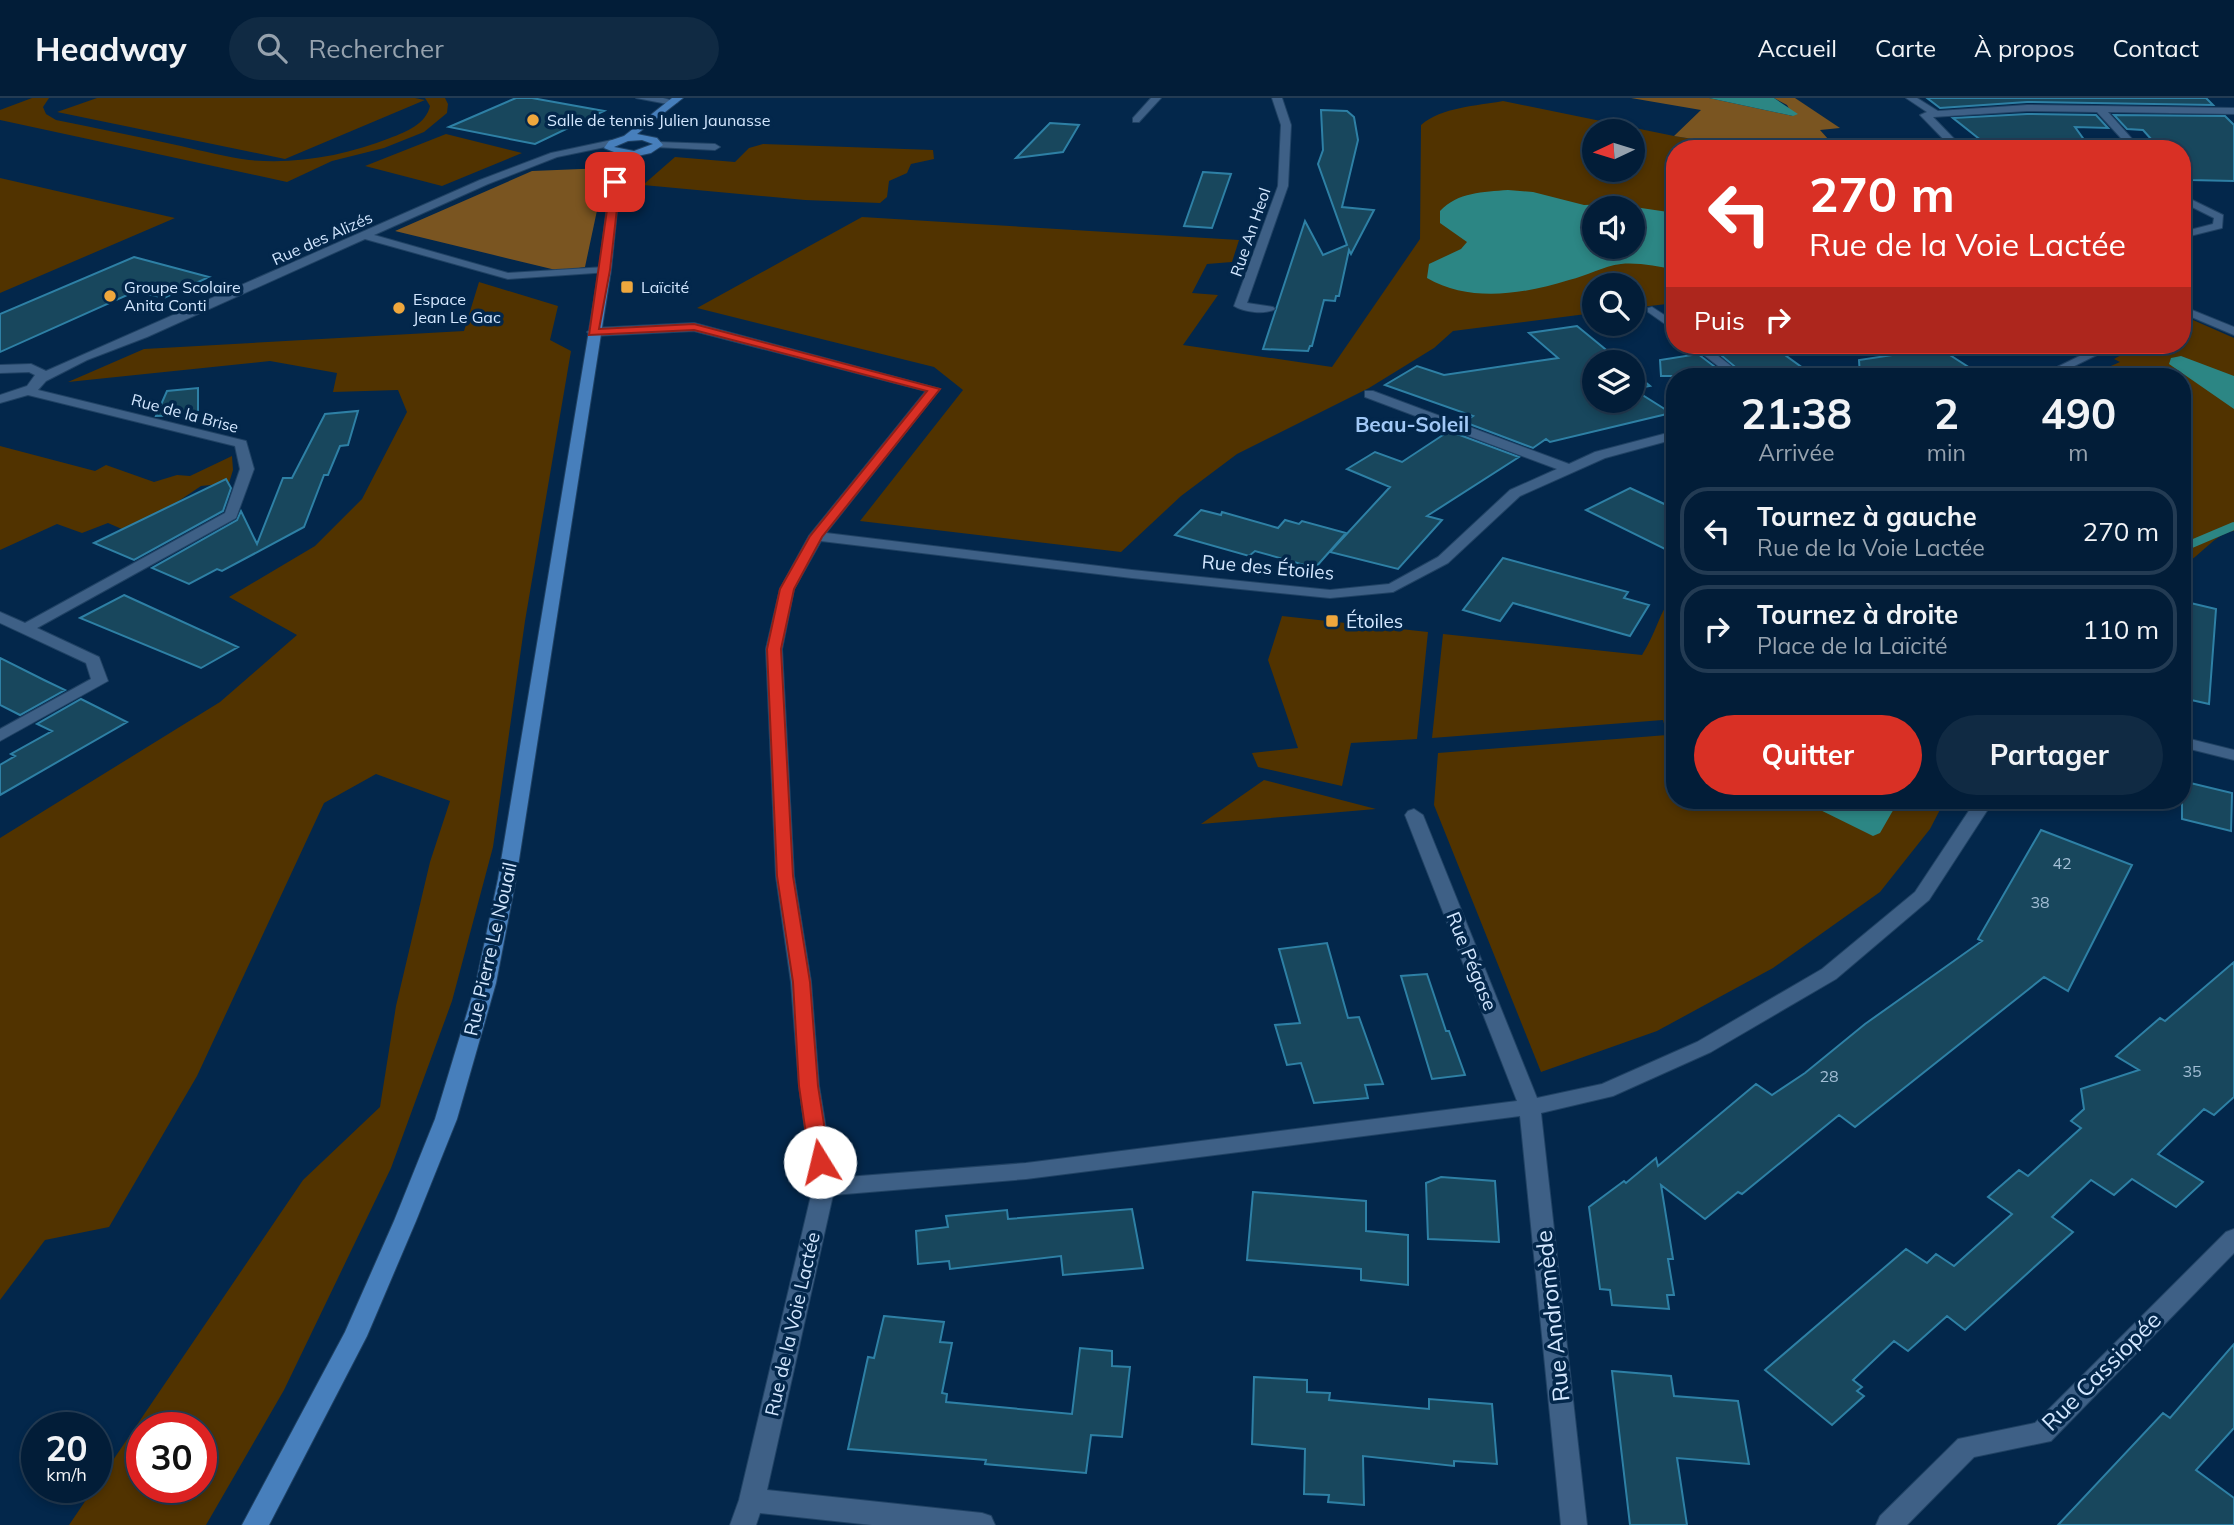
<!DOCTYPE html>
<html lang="fr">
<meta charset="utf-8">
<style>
:root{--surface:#021d38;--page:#102a43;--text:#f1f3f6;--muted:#96a2ae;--line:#233b53;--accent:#d93025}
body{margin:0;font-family:Mulish,sans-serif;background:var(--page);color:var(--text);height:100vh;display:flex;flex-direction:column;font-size:26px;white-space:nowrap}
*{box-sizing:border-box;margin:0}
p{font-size:23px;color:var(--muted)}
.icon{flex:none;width:38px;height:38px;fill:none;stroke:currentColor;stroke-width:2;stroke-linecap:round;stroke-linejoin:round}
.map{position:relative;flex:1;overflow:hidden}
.details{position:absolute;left:1666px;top:270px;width:525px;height:441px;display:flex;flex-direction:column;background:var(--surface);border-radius:28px;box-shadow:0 4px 10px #0003,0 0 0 2px var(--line)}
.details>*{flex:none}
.hud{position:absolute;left:1666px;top:42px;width:525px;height:214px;border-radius:28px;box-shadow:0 4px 10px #0003,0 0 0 2px var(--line);background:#d93025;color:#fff;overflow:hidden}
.needle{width:46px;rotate:266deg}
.controls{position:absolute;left:1582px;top:21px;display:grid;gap:14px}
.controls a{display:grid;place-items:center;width:63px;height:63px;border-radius:50%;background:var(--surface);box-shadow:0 4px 10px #0003,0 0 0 2px var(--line);font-size:35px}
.speed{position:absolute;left:21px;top:1314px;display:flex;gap:14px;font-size:35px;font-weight:700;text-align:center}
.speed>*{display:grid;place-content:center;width:91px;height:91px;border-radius:50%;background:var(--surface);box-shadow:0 4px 10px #0003,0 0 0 2px var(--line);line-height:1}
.speed small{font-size:18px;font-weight:400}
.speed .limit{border:10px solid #d22;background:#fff;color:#111}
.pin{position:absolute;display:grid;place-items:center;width:60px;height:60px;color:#fff;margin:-30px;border-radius:14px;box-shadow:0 4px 10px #0006}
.me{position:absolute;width:77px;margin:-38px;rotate:351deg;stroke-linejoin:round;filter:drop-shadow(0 0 5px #0008)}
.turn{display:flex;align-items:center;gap:24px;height:147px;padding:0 28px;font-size:32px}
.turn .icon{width:91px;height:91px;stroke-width:2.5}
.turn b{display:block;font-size:49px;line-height:60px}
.then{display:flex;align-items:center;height:66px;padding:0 28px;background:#0003;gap:14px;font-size:26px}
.eta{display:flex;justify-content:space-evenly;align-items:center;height:119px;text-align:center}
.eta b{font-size:42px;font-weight:700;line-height:49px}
.primary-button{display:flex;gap:14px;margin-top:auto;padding:14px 28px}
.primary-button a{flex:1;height:80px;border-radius:42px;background:var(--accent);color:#fff;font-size:28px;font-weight:700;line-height:80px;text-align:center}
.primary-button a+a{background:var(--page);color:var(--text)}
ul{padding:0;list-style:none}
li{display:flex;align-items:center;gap:21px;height:88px;margin:0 14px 10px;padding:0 14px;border:4px solid var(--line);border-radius:28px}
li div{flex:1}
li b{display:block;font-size:26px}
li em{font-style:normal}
header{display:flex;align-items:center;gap:42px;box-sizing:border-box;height:98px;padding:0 35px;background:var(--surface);border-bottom:2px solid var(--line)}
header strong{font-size:33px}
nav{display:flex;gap:38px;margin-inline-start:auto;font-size:24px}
.search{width:490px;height:63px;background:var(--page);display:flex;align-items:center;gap:18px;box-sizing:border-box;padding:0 24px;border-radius:38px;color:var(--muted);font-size:26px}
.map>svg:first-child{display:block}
.green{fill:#513300;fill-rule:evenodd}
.forest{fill:#7a5521}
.water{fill:#2c8684;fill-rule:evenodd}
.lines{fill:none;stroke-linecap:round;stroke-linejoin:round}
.stream{stroke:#2c8684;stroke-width:8}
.building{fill:#18475d;stroke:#2e80a5;stroke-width:2}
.street-casing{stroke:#204264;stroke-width:2}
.secondary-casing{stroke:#204264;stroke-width:2}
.street{fill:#3e6086;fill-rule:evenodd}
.secondary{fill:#477fbc;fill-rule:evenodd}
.route{fill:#d93025;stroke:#8d1f18;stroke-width:2}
.poi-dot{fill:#efa73d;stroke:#03274b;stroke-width:2.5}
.labels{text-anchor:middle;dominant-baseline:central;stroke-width:7;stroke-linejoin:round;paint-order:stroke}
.far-poi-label{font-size:16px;fill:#d3e7ff;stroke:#03274b;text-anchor:start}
.far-street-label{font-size:16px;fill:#d3e7ff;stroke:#03274b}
.number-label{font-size:16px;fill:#a4bfd6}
.street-label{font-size:19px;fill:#d3e7ff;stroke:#03274b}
.poi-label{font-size:19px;fill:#d3e7ff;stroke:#03274b;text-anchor:start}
.far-district-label{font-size:21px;font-weight:bold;fill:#a1c8f6;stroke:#03274b}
.near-street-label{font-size:23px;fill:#d3e7ff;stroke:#03274b}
</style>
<header>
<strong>Headway</strong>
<div class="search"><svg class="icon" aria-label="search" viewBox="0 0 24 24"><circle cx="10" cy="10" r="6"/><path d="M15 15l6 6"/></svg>Rechercher</div>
<nav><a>Accueil</a><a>Carte</a><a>À propos</a><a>Contact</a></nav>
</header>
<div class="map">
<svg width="2234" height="1427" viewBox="0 0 2234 1427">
<rect width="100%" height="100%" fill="#03274b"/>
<!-- green -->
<path class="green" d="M32,0H49L43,9L46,16L56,22C97,30 139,39 181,48C203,53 226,59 249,62C296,67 347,57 390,40C406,34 426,26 430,8L425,0H445L448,6L447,15L424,34L384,50L332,63L287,84L0,22V12Z
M97,0H415L425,2L285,61L57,14Z
M1503,3L1674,38L1756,51H1675V205L1633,210V187H1594V215L1453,233L1434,250L1369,290L1237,356L1181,398L1121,454L860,423L963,292L934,269L697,210L862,119L1239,142L1232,164L1207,166L1192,195L1218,197L1183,247L1332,269L1420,141L1421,27C1442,9 1476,8 1503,3ZM1594,33H1633V72H1594ZM1594,110H1633V149H1594Z
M446,36L522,55L442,88L365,68Z
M763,46L933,52L934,61L911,66L907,75L889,83L887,99L880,105L805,102L643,87L675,59L735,64L749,50Z
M0,80L175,120L0,195Z
M479,184L558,208L550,242L571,253L525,523L493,749L452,903L391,1070L284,1292L206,1427H69L303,1082L380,1009L396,908L430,764L450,703L376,676L324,705L197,978L109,1129L45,1142L0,1202V740L220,604L297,537L229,499L315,448L362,401L407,314L398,292L333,294L337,275L270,263L68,284L144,251L464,233ZM142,1330H201V1390H142Z
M2182,221L2193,222L2234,240V433C2215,435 2200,459 2182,468V278H2088L2120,264L2114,261L2139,247H2182Z
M0,348L95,373L106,367L154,384L177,377L190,378L232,358L233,372L229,385L201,388L131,435L108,425L82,435L57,426L0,452Z
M1675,493V702H1945L1930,731L1880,794L1773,870L1657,933L1541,974L1434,707L1438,655L1667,637L1663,622L1432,640L1443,536L1642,557C1656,535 1659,515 1675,493Z
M1282,518L1428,534L1417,641L1351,645L1342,688L1258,669L1252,655L1298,650L1268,562Z
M1264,682L1376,711L1201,726Z"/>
<!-- forest -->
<path class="forest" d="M1631,0H1709L1793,18L1787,7L1774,0H1795L1840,30L1820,32L1837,51H1756L1674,38L1701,12Z
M606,70L585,169L560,173L395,133L532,73Z"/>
<!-- water -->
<path class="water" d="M1709,0H1774L1798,16L1793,18Z
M1508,92L1533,94L1584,107L1614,106L1675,115V171C1658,169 1638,164 1621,166C1603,168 1587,178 1569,182C1524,196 1470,205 1427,180L1429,166L1461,151L1467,144L1440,125V113C1458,94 1483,94 1508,92ZM1594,110H1633V149H1594Z
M2181,258L2234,278V311L2169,266L2171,260Z
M1800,702H1899L1880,735L1873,738Z"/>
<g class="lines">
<!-- stream -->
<path class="stream" d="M2182,446L2189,447L2234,428"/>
</g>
<!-- building -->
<path class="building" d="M516,0H532L604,13L535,46L449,29Z
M1927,0H2206L2213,7L2027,4L1940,10Z
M1321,12L1347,13L1354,19L1358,42L1342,109L1374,112L1351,156L1349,152L1339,198H1336L1335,203L1324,202L1312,248H1310L1308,253L1263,251L1305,123L1323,157L1347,147L1318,66L1323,52Z
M2027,16L2096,17L2108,30L2075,29L2085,43L2064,46L2068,51H1992L1953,20Z
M2114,17L2225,18L2234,27V83L2190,82L2182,73V51H2160L2143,32L2127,31Z
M1050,25L1079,27L1063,54L1016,60Z
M1203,74L1231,76L1212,130L1184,128Z
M134,159L209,179L164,200L136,193L0,254V216Z
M1577,228L1621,264H1594V303H1633V274L1650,288L1633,291L1671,315L1550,344L1546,341L1533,350L1464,324L1473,318L1385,287L1417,268L1444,277L1558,260L1529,235Z
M1760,247H1771L1814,278H1746L1716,253Z
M1939,250L1973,272L1935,278H1860L1859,262Z
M1698,256L1727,278H1661L1660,262Z
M198,290V317L156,318L167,293Z
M358,313L348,347L340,348L328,377H324L304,429L222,473L217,471L189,486L152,470L237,422L241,413L257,446L283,380H292L325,316Z
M1449,333L1519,359L1427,418L1442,422L1398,471L1330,454L1390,389L1347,371L1375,354L1402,364Z
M226,381L231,390L223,413L134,462L94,445Z
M1630,390L1675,411V456L1586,412Z
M1201,412L1221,417L1222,414L1278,430L1285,422L1299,426L1302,423L1346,435L1315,470L1255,453L1249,458L1175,437Z
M1503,460L1628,494L1624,500L1649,507L1630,538L1513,505L1500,523L1463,512Z
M124,497L238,549L201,570L80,520Z
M2182,503L2216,511L2209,606L2182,600Z
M0,560L44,582L65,592L20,617L0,607Z
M81,601L127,624L0,697V667L15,658L11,656L52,633L37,626Z
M2182,683L2232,695L2231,733L2182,721Z
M2041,732L2132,767L2068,893L2044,879L1855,1029L1839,1017L1742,1096L1738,1094L1705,1121L1661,1087L1673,1161H1668L1674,1197H1667L1669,1211L1612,1207L1610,1192L1600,1191L1589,1109L1624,1083L1626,1085L1656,1060L1658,1068L1756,986L1772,997L1805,975L1865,926L1982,843L1978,841Z
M1327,845L1348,920L1359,919L1383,986L1365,987L1368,1000L1314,1005L1301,965L1287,967L1275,927L1300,925L1279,851Z
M2234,864V999L2214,1017L2204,1011L2158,1056L2203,1084L2176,1109L2132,1081L2114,1097L2091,1082L2052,1119L2073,1134L1965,1232L1947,1218L1908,1253L1894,1243L1853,1282L1862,1289L1857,1293L1864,1298L1832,1327L1765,1272L1906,1151L1927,1165L1936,1156L1954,1168L2012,1116L1988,1099L2019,1072L2028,1078L2081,1030L2071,1023L2084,1011L2081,991L2139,972L2116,958L2160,920L2165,923Z
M1427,876L1446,933H1449L1465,977L1432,981L1401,878Z
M1441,1079L1495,1083L1499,1144L1428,1141L1426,1085Z
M1253,1094L1366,1103V1133L1408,1137V1187L1361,1182V1171L1247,1162Z
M1132,1111L1143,1170L1063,1177L1061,1158L950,1171L949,1163L918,1166L916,1133L948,1129L946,1118L1007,1112L1008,1121Z
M884,1218L944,1224L940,1244L952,1245L942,1295L947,1296L946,1304L1072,1316L1080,1250L1112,1253V1268L1130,1269L1122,1339L1091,1337L1086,1375L985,1366L986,1362L848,1351L868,1259L874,1260Z
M2234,1246V1330L2196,1372L2234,1400V1427H2058L2163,1315L2170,1320Z
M1612,1273L1671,1278L1674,1298L1738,1303L1749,1366L1677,1360L1687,1427H1630Z
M1254,1279L1307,1282V1294L1330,1295L1329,1302L1429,1311V1301L1492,1306L1497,1366L1454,1363V1368L1363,1358L1364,1407L1328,1404L1329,1397L1304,1396L1305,1351L1252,1346Z"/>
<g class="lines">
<defs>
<path id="street" d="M636,0H663L678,4L673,7Z
M1151,0H1161L1139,24H1133V20Z
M1272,0H1282L1291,27L1288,88L1247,205L1273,209L1275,211C1266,217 1243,214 1234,208L1278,88L1281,27Z
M1906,0H1917L1938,13L2027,7L2234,10V16L2108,14L2141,51H2131L2097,14L2027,13L1933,19L1964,51H1953L1920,17L1927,14Z
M612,42L617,45L615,47L557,59L488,86L374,137L508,175L605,169L609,170V174L508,181L365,141L147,239L87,262L46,283L38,292L246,343L254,371L236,420L37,530L99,559L108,583L0,643V631L91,581L86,565L0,525V514L25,525L225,415L240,371L235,348L28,297L0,305V297L27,288L35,277L29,274L0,275V267L31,266L46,273L480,82L551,55Z
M658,44L715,46L720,49L715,52L655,49L653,47Z
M2182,97L2223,117L2222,130L2182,140V134L2213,126L2214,120L2182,104Z
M2182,208L2234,229V237L2182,215Z
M1652,209L1675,224V233L1648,214V210Z
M694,225L940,291L826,435L1132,472L1330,492L1389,486L1438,459L1510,392L1557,371L1365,299V293H1373L1569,366L1595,354L1675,333V341L1605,360L1520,398L1448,465L1393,494L1330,500L1132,480L821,443L794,491L782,551L794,778L811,884L819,988L834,1080L1026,1065L1517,1003L1405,717L1408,713L1414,711L1423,717L1537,1000L1602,986L1697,944L1822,871L1915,794L1976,702H1994L1929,802L1836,881L1711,954L1613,998L1541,1015L1587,1427H1561L1520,1018L1026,1081L833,1097L767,1392L982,1415L991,1418L995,1427H872L760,1415L756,1427H730L739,1402L813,1089L799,988L791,884L776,778L766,551L780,491L809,438L926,293L694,233L593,238L587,234L593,230Z
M1691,247H1704L1744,278H1731Z
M2102,247H2117L2054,278H2039Z
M2182,639L2234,652V662L2182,649Z
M2234,1131V1155L2051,1343L1974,1359L1907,1427H1876L1880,1418L1958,1341L2035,1325L2226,1134Z"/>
<path id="secondary" d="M672,0H683L637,36L657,40L663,47L651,55L633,59L620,84L611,172L516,781L496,885L457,1021L416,1123L367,1238L269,1427H242L345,1234L394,1123L435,1021L476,885L498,781L599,172L610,84L624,58L604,50L609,43L624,38ZM642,42L653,46L634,53L614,49L628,43Z"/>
</defs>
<!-- street casing -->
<use href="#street" class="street-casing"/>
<!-- secondary casing -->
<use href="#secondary" class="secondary-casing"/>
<!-- street -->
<use href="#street" class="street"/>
<!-- secondary -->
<use href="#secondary" class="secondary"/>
</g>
<!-- route -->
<path class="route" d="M615,81L620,84L610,172L599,231L694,226L940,291L822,439L794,491L781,551L793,778L810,884L818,988L830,1064L827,1070L820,1072L813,1070L810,1064L799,988L793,884L777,778L767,551L780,491L810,438L927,293L694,232L589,237L611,84Z"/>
<!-- markers -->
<g class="poi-dot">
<circle cx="533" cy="22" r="7"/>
<rect x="620" y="182" width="14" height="14" rx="3.5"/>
<circle cx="110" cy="198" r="7"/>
<circle cx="399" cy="210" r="7"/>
<rect x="1325" y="516" width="14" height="14" rx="3.5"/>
</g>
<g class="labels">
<!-- far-poi labels -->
<g class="far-poi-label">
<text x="547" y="22">Salle de tennis Julien Jaunasse</text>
<text x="124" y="189">Groupe Scolaire<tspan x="124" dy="18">Anita Conti</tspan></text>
<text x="641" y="189">Laïcité</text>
<text x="413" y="201">Espace<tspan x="413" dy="18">Jean Le Gac</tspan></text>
</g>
<!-- far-street labels -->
<g class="far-street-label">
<text transform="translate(1250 134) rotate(-71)">Rue An Heol</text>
<text transform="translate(322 140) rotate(-24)">Rue des Alizés</text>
<text transform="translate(185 315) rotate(15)">Rue de la Brise</text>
</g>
<!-- number labels -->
<g class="number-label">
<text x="2062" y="765">42</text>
<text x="2040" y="804">38</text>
<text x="2192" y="973">35</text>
<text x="1829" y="978">28</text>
</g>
<!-- street labels -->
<g class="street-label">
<text transform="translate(1268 469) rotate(5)">Rue des Étoiles</text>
<text transform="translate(490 851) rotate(-77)">Rue Pierre Le Nouail</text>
<text transform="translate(1472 863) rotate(68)">Rue Pégase</text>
<text transform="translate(792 1226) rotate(-77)">Rue de la Voie Lactée</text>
</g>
<!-- poi labels -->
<g class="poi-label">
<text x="1346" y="523">Étoiles</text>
</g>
<!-- far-district labels -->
<g class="far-district-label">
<text x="1412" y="326">Beau-Soleil</text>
</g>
<!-- near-street labels -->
<g class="near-street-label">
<text transform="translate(1552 1218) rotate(-96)">Rue Andromède</text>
<text transform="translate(2101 1273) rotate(-45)">Rue Cassiopée</text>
</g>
</g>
</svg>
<div class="controls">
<a><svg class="needle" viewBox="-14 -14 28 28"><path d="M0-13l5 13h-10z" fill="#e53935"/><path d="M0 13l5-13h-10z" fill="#96a2ae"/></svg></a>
<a><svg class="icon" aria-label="sound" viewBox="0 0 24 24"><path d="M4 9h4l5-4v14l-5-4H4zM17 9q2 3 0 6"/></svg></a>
<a><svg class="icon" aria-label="search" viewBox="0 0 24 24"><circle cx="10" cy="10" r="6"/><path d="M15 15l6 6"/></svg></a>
<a><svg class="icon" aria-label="layers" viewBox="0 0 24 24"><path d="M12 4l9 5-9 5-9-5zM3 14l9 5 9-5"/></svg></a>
</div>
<div class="speed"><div>20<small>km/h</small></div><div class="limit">30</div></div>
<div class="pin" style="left:615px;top:84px;background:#d93025"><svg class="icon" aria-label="arrive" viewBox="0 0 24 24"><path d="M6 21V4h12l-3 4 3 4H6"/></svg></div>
<svg class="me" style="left:820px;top:1064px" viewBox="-20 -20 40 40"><circle r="19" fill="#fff"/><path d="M0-13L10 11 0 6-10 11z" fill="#d93025"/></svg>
<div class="hud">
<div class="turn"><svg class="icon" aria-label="left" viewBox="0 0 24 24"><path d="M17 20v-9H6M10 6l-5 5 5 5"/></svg><div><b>270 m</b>Rue de la Voie Lactée</div></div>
<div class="then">Puis<svg class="icon" aria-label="right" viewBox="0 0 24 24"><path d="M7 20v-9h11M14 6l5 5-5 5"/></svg></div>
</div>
<section class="details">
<div class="eta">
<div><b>21:38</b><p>Arrivée</p></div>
<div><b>2</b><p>min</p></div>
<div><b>490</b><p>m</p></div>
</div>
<ul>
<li><svg class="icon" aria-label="left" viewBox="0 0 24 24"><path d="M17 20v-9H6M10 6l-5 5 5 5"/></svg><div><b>Tournez à gauche</b><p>Rue de la Voie Lactée</p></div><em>270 m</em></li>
<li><svg class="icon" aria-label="right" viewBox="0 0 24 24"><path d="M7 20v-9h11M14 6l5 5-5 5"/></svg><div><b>Tournez à droite</b><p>Place de la Laïcité</p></div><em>110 m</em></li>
</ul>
<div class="primary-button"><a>Quitter</a><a>Partager</a></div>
</section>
</div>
